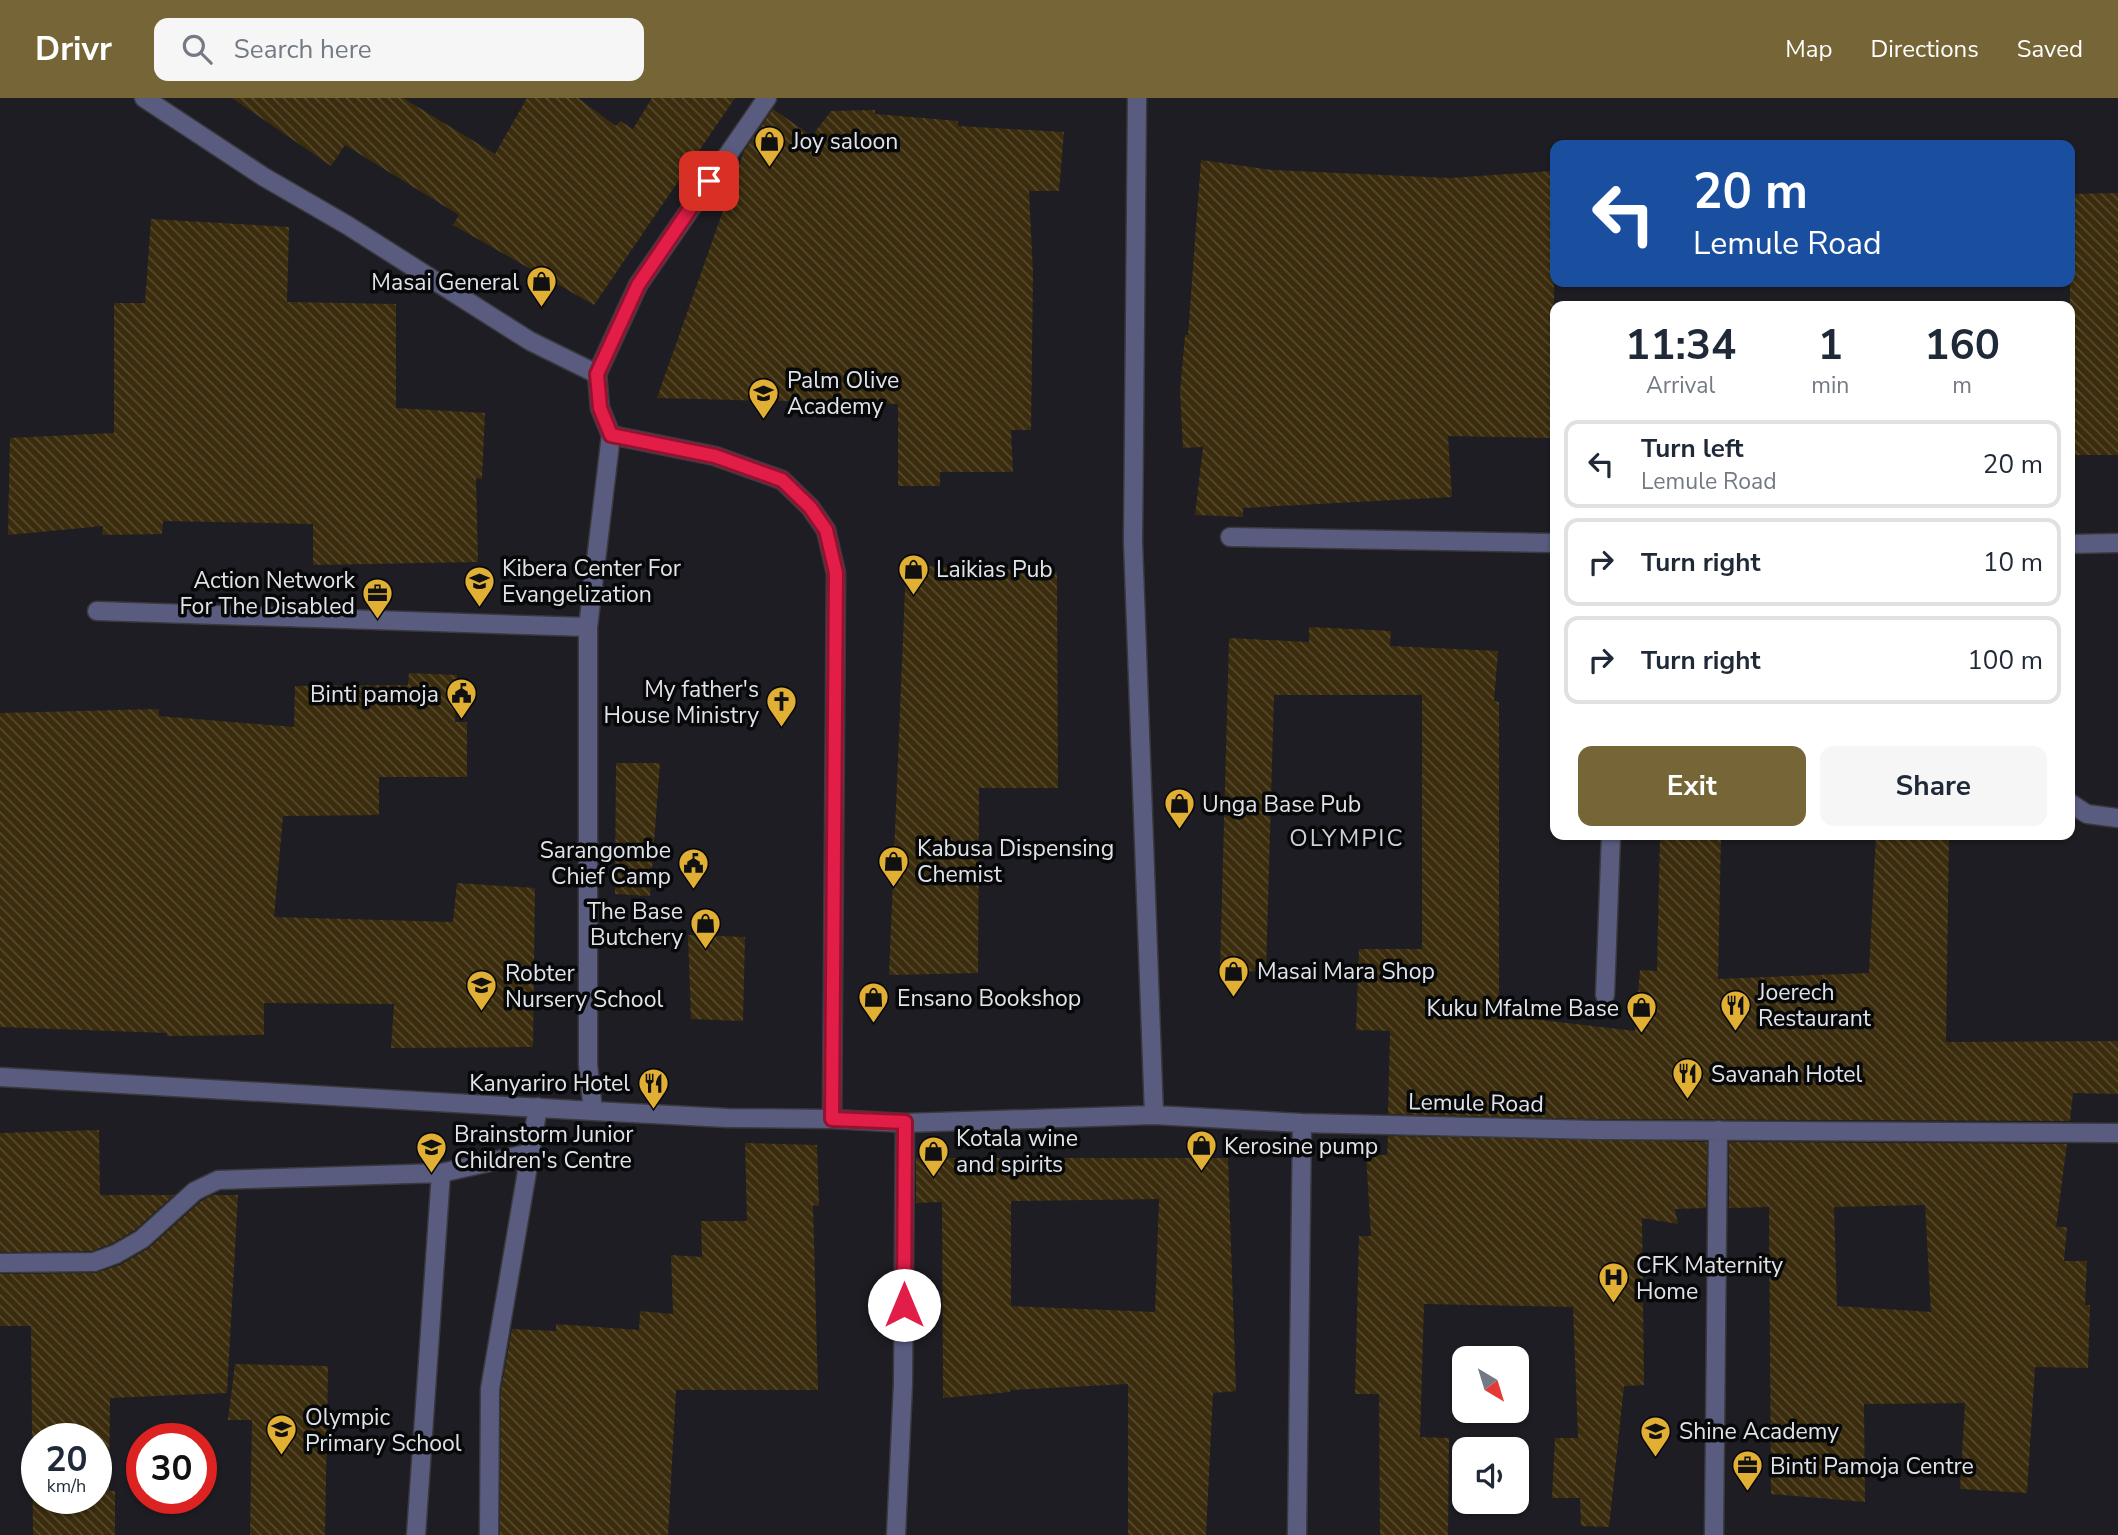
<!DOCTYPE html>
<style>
:root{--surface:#fff;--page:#f6f6f7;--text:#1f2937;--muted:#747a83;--line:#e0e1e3;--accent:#766536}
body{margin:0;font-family:"Nunito Sans",sans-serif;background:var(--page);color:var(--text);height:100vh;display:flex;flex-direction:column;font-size:26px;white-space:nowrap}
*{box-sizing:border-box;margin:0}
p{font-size:23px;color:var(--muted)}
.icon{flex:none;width:38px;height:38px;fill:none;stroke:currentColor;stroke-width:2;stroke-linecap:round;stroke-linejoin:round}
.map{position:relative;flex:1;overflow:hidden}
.drawer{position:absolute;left:1550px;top:203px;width:525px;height:539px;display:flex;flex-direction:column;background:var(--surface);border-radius:14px;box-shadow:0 2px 5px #0004}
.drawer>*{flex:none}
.hud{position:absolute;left:1550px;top:42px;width:525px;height:147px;border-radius:14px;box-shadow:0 2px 5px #0004;background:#1a4fa0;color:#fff;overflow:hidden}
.needle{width:46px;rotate:142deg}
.controls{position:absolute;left:1452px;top:1248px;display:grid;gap:14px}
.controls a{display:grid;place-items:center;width:77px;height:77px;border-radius:14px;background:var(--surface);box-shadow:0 2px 5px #0004;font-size:35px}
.speed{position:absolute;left:21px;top:1325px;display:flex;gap:14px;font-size:35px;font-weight:700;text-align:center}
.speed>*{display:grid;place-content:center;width:91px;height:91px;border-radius:50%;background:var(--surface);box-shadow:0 2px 5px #0004;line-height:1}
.speed small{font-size:18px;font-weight:400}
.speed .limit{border:10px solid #d22;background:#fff;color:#111}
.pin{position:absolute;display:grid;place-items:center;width:60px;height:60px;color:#fff;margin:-30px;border-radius:14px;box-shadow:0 4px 10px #0006}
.me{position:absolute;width:77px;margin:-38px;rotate:0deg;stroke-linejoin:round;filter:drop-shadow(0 0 5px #0008)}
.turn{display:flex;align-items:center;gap:24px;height:147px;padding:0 28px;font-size:32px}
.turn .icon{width:91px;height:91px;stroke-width:2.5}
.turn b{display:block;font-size:49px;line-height:60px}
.eta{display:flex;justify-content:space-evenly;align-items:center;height:119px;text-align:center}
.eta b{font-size:42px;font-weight:700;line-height:49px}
.button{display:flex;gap:14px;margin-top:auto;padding:14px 28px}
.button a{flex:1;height:80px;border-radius:14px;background:var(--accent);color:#fff;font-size:28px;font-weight:700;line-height:80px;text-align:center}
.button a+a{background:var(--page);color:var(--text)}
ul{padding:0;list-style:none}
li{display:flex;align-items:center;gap:21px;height:88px;margin:0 14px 10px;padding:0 14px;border:4px solid var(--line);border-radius:14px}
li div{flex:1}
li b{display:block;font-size:26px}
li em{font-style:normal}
header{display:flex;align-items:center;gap:42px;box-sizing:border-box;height:98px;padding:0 35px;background:var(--accent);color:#fff}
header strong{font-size:33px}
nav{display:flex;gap:38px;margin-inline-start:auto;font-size:24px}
.search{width:490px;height:63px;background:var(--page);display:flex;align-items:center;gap:18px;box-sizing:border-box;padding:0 24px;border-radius:14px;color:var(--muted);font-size:26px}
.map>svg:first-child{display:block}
.building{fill:url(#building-back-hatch);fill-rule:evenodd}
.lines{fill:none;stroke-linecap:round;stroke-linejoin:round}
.service-casing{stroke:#39393e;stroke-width:21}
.minor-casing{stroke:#39393e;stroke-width:21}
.service{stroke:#595c7f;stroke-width:18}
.minor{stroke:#595c7f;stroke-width:18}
.route-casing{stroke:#92132f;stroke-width:18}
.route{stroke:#e11d48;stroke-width:12}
.labels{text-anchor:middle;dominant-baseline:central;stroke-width:7;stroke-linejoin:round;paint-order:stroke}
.poi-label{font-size:23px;fill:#e2e3e7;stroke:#07080a;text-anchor:start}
.street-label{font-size:23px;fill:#e2e3e7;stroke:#07080a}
.neighbourhood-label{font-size:24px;letter-spacing:2px;fill:#cdced6;stroke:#07080a}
</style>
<header>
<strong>Drivr</strong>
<div class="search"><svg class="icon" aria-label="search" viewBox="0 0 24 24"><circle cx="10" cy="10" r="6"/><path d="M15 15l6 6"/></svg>Search here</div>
<nav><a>Map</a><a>Directions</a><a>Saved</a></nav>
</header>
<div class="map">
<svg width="2118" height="1437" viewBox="0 0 2118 1437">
<defs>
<pattern id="building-back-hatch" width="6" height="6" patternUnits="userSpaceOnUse" patternTransform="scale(1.75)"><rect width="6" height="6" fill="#3a2c0c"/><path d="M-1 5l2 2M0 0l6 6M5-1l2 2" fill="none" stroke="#564a2f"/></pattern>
</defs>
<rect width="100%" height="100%" fill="#1d1d23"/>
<!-- building -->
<path class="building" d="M232,0H403L495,56L527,0H578L616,28L620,23L633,31L652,0H735L594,207L453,127L459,117L345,47L331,68Z
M773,11L812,38L831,13L875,12V16L958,23V28L1064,34L1059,93H1029L1033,176L1031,332H1011L1013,374H940V388H898V306L657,300L744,53Z
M1201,62L1272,72L1450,80L1552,73L1556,322H1550L1551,340L1448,338L1452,399L1243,410V419L1195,417L1203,349L1183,350L1180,294L1185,237H1188Z
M2118,95V357H2070V96Z
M151,121L289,129L287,204L396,206V310L485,315L482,381L476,380L478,464L313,467V426L163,423L162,436L102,437L103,428L8,437L10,340L114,335V205H145Z
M906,468L980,469L1057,474L1058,690H979L978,875L889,877Z
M1309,529L1391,533L1390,548L1498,553L1494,603L1499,604V903H1509L1507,918L1635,933L1640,872L1657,873L1660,737H1721L1718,881L1869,875L1876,737H1949L1946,944L2118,943V996L2073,995L2070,1023L1596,1021L1388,1016L1390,933L1356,932L1359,851H1422V597H1274L1266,874L1220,872L1229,540L1309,544Z
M409,575L457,577L455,624H467V679H379V717L283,718L274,819L453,824L457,785L535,790L533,949L391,950L394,906L264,905V937L167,938V935L0,929V615L159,611V618L294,629L295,588L408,587Z
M616,665H660L650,798L615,796Z
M688,837L745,839L743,923L691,921Z
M99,1032L100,1097H174L135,1132L111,1146L92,1153L0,1154V1035Z
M1388,1038L1707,1044L1706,1110L1675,1111L1678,1126L1642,1120L1644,1287L1624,1288L1609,1429L1581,1428L1580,1400H1552L1555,1340H1578L1573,1209L1424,1206L1420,1339L1449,1340L1448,1437H1380L1379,1296H1355L1359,1138H1371L1366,1057H1387Z
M1729,1044L2067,1046L2056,1129H2067L2064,1163H2087L2085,1207H2090L2088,1270L2035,1269L2027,1395L1960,1391L1965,1305L1864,1306L1865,1404L1771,1396L1769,1109L1729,1110ZM1925,1107L1931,1214L1837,1208L1834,1109Z
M745,1045L817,1047L819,1108L813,1107L818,1292H676L668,1437H500L501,1292L512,1231L556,1233V1226L639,1232L640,1213L673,1216L671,1157L702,1159L701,1123H747Z
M916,1060H1228L1236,1293L1213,1295L1206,1437H1128V1286L1010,1292V1294L943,1300L942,1104L916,1105ZM1159,1101L1155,1214L1011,1208V1103Z
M213,1097H238L227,1295L110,1300L109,1393H115V1437H33L31,1228H0V1176L95,1175L120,1167L149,1150L201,1103ZM37,1340H96V1400H37Z
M235,1266L328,1268L325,1437H250L252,1322H228Z"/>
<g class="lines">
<defs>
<path id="service" d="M0,1165L94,1164L116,1156L142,1141L195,1093L218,1082L441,1075L530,1055
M416,1437L441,1075"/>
<path id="minor" d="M144,0L264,79L347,127L530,243L597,276
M1137,0L1133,444L1154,1017
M611,337L715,358L782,382L810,409L826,432L836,475L832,1021L728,1020L593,1013L588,967V529L611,337L600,310L597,276L638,187L767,0
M1230,439L1556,445
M2070,446L2118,445
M97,513L588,529
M2070,705L2087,716L2118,720
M1605,897L1611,737
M0,979L593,1013
M832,1021L905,1025L1154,1017L1302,1025L1596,1032L2118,1035
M489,1437L490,1291L538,1009
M896,1437L903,1286L905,1025
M1297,1437L1302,1025
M1714,1437L1718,1032"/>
</defs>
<!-- service casing -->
<use href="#service" class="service-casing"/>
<!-- minor casing -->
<use href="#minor" class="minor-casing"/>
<!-- service -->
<use href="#service" class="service"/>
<!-- minor -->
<use href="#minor" class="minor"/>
</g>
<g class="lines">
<defs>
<path id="route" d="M709,83L638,187L597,276L600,310L611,337L715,358L782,382L810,409L826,432L836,475L832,1021L905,1024L904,1207"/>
</defs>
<!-- route casing -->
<use href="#route" class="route-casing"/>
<!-- route -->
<use href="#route" class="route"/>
</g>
<!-- icons -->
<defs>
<symbol id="shop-pin" viewBox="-11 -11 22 30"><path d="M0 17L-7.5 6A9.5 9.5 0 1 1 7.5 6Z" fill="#e1af34" stroke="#07080a"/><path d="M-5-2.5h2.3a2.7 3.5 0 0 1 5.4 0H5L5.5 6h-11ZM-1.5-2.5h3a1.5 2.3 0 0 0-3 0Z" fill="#111"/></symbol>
<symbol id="school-pin" viewBox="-11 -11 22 30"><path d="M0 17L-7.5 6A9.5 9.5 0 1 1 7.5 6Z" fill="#e1af34" stroke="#07080a"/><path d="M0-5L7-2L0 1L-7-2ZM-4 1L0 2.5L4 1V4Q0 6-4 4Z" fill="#111"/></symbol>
<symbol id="office-pin" viewBox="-11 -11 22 30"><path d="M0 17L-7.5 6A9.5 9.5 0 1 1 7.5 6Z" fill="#e1af34" stroke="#07080a"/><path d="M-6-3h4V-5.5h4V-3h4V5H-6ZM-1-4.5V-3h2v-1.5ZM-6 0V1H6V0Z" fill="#111"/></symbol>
<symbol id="civic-pin" viewBox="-11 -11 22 30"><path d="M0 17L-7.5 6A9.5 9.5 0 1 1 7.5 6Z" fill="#e1af34" stroke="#07080a"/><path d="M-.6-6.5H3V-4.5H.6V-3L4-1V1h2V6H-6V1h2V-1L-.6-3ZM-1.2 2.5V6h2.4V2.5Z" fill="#111"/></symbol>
<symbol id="church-pin" viewBox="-11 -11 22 30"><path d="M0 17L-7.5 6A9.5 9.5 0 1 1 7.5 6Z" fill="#e1af34" stroke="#07080a"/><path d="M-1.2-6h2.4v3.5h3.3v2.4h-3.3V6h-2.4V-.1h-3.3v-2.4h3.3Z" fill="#111"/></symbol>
<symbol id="restaurant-pin" viewBox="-11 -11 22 30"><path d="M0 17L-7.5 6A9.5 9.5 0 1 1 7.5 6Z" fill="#e1af34" stroke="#07080a"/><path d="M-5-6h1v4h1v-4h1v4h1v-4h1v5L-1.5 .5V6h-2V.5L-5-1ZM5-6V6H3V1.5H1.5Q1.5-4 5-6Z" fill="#111"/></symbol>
<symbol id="hospital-pin" viewBox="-11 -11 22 30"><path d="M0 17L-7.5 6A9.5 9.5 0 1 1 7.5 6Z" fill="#e1af34" stroke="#07080a"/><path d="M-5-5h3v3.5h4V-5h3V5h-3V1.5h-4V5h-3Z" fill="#111"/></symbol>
</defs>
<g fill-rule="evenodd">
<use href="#shop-pin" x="752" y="26" width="35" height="47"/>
<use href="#shop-pin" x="524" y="166" width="35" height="47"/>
<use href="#school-pin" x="746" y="278" width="35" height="47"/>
<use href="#shop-pin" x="896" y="454" width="35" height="47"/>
<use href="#school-pin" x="462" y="466" width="35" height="47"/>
<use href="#office-pin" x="360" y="478" width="35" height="47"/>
<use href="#civic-pin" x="444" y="578" width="35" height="47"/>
<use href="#church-pin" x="764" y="586" width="35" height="47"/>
<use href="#shop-pin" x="1162" y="688" width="35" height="47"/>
<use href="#shop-pin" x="876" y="746" width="35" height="47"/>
<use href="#civic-pin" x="676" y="748" width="35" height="47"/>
<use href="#shop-pin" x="688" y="808" width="35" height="47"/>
<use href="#shop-pin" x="1216" y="856" width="35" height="47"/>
<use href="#school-pin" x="464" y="870" width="35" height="47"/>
<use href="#shop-pin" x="856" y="882" width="35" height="47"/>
<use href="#restaurant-pin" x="1718" y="890" width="35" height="47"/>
<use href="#shop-pin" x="1624" y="892" width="35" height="47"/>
<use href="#restaurant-pin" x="1670" y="958" width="35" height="47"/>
<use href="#restaurant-pin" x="636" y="968" width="35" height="47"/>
<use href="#shop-pin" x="1184" y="1030" width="35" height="47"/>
<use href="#school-pin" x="414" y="1032" width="35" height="47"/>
<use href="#shop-pin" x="916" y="1036" width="35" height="47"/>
<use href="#hospital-pin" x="1596" y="1162" width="35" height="47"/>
<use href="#school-pin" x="264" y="1314" width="35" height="47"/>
<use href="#school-pin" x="1638" y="1316" width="35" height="47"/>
<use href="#office-pin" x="1730" y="1350" width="35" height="47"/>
</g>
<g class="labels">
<!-- poi labels -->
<g class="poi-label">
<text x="792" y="43">Joy saloon</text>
<text x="519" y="184" text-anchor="end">Masai General</text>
<text x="787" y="282">Palm Olive<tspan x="787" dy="26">Academy</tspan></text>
<text x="502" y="470">Kibera Center For<tspan x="502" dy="26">Evangelization</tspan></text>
<text x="936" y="471">Laikias Pub</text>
<text x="355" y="482" text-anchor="end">Action Network<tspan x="355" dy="26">For The Disabled</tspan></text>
<text x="759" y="591" text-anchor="end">My father's<tspan x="759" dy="26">House Ministry</tspan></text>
<text x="439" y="596" text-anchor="end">Binti pamoja</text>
<text x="1202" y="706">Unga Base Pub</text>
<text x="917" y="750">Kabusa Dispensing<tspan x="917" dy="26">Chemist</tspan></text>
<text x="671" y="752" text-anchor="end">Sarangombe<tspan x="671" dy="26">Chief Camp</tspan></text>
<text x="683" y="813" text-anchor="end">The Base<tspan x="683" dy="26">Butchery</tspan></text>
<text x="1257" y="873">Masai Mara Shop</text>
<text x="505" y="875">Robter<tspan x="505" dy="26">Nursery School</tspan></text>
<text x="1758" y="894">Joerech<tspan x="1758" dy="26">Restaurant</tspan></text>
<text x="897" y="900">Ensano Bookshop</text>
<text x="1619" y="910" text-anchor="end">Kuku Mfalme Base</text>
<text x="1711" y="976">Savanah Hotel</text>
<text x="630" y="985" text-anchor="end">Kanyariro Hotel</text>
<text x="454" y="1036">Brainstorm Junior<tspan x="454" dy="26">Children's Centre</tspan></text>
<text x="956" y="1040">Kotala wine<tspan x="956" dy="26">and spirits</tspan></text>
<text x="1224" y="1048">Kerosine pump</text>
<text x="1636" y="1167">CFK Maternity<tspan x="1636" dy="26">Home</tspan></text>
<text x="305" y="1319">Olympic<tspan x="305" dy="26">Primary School</tspan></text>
<text x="1679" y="1333">Shine Academy</text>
<text x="1770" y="1368">Binti Pamoja Centre</text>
</g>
<!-- street labels -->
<g class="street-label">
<text transform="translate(1476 1005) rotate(1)">Lemule Road</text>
</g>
<!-- neighbourhood labels -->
<g class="neighbourhood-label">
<text x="1347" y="740">OLYMPIC</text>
</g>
</g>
</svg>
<div class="controls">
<a><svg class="needle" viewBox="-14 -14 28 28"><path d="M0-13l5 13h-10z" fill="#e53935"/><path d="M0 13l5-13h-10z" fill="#747a83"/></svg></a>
<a><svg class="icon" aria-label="sound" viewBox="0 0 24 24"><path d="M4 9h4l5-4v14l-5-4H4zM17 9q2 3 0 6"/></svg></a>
</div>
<div class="speed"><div>20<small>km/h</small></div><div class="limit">30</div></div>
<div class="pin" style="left:709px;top:83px;background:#d93025"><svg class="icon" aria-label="arrive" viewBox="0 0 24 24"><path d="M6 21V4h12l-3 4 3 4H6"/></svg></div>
<svg class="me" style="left:904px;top:1207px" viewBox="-20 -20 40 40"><circle r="19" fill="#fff"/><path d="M0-13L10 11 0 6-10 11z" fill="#e11d48"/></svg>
<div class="hud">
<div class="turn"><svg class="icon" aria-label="left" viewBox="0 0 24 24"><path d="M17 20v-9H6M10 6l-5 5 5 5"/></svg><div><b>20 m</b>Lemule Road</div></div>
</div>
<section class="drawer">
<div class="eta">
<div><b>11:34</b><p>Arrival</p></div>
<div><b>1</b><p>min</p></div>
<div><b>160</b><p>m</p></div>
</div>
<ul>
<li><svg class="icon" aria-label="left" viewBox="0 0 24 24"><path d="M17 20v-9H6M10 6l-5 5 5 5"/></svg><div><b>Turn left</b><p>Lemule Road</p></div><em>20 m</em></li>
<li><svg class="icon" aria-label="right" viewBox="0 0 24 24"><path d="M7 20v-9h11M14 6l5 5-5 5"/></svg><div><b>Turn right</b></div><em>10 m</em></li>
<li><svg class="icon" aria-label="right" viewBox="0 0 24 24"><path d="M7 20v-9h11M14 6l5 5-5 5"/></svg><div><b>Turn right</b></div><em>100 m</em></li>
</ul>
<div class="button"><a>Exit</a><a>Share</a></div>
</section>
</div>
